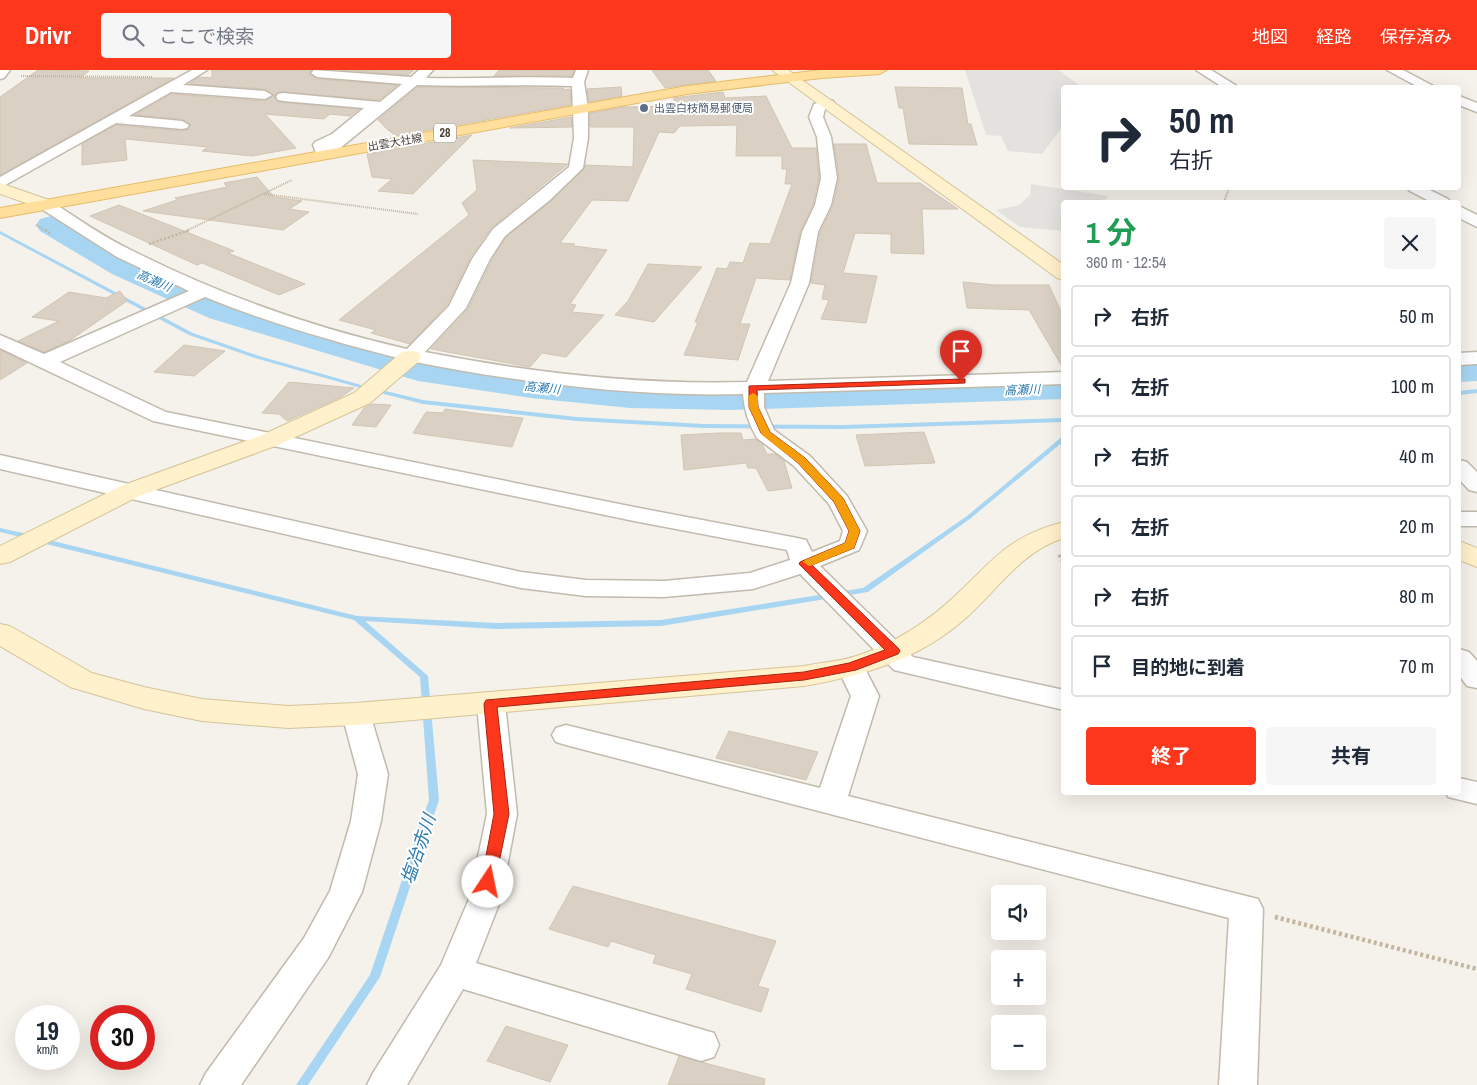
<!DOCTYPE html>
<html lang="ja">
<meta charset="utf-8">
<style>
:root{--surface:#fff;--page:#f6f6f7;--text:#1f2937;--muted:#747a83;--line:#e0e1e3;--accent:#fc371c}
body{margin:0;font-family:"Archivo Narrow","Noto Sans JP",sans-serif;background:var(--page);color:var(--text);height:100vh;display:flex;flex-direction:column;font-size:19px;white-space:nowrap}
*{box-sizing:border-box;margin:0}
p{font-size:16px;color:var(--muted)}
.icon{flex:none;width:28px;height:28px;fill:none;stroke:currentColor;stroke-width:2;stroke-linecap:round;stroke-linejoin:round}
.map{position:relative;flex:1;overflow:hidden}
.details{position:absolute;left:1061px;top:130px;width:400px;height:595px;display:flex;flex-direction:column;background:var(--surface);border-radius:5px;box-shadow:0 5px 20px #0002}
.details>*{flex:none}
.banner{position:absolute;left:1061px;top:15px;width:400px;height:105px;border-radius:5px;box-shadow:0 5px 20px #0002;background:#fff;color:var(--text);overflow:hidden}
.fabs{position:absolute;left:991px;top:815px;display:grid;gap:10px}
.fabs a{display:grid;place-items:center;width:55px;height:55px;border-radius:5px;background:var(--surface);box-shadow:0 5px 20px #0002;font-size:25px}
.speed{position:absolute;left:15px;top:935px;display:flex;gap:10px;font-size:25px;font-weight:700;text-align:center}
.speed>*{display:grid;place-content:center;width:65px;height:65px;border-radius:50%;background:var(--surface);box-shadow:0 5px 20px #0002;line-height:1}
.speed small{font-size:12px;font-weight:400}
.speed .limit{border:8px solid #d22;background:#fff;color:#111}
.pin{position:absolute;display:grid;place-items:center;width:42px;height:42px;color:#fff;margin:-51px -21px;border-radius:50% 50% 50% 0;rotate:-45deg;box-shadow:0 0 5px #0007}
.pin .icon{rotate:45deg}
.me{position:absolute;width:55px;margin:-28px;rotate:11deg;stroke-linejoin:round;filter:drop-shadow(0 0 4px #0008)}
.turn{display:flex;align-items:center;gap:18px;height:105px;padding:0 25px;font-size:22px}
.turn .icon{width:65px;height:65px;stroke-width:2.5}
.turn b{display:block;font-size:35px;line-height:42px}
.round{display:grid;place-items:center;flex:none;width:52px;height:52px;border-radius:5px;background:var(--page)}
.overview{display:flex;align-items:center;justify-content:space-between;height:85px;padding:0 25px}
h1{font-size:30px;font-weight:700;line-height:38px;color:#1e9e55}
.action{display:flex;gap:10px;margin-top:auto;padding:10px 25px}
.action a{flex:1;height:58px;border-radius:5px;background:var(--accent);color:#fff;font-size:20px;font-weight:700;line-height:58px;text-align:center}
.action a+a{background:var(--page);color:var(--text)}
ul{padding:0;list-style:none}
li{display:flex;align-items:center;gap:15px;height:62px;margin:0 10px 8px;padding:0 15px;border:2px solid var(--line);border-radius:5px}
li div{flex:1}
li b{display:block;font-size:19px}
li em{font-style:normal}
header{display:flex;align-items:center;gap:30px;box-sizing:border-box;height:70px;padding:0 25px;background:var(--accent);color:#fff}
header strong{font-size:24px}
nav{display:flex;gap:28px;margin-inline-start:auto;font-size:18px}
.search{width:350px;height:45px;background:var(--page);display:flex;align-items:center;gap:12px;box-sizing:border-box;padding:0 18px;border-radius:5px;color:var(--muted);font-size:19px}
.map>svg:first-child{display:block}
.parking{fill:#e4e2df}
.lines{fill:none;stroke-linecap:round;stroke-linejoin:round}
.stream{fill:#a8d6f2;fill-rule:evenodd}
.river{fill:#a8d6f2;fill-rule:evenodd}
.building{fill:#dad0c3;stroke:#d2c5b3}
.street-casing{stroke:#c1baad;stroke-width:3}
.secondary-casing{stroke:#d5c49a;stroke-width:2}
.primary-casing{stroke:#e6bc69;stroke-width:2}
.path-far3{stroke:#c3b59e;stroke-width:2;stroke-dasharray:1 1;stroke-linecap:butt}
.path-far2{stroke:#c3b59e;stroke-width:2.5;stroke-dasharray:2 2;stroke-linecap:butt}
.path-far1{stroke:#c3b59e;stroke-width:3;stroke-dasharray:2.5 2.5;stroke-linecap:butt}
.path{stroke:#c3b59e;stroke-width:4.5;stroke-dasharray:3 3;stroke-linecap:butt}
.street{fill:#fff;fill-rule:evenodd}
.secondary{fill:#fff1cb;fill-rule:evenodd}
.primary{fill:#ffdf9b;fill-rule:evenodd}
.route{fill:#fc371c;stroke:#a42412}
.slow{fill:#f59e0b}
.service-dot{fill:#5c6f8a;stroke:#fff;stroke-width:2}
.labels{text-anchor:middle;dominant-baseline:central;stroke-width:4;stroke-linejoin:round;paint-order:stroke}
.far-service-label{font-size:11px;fill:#4e5e75;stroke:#fff;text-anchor:start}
.far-street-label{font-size:11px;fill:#4a4338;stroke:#fff}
.shield{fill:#fff;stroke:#807b74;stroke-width:1}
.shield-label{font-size:12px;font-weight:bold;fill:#4a4338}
.far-water-label{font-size:12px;font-style:italic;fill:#2e7cb0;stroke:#fff}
.near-water-label{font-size:18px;font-style:italic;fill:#2e7cb0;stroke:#fff}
</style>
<header>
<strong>Drivr</strong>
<div class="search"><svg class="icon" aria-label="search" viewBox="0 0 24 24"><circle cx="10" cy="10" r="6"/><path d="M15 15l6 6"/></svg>ここで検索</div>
<nav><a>地図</a><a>経路</a><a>保存済み</a></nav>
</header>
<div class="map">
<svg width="1477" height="1015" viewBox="0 0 1477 1015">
<rect width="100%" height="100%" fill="#f5f2eb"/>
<!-- parking -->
<path class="parking" d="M965,0H1059L1081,17L1064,18V55L1042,84L1008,81L1001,66L986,65Z
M1031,114L1108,126L1103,132H1064V161L1020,157L996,140L1019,135L1030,125Z"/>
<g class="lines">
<!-- stream -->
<path class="stream" d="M0,161L193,263L259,286L361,315L423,330L577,347L704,354L843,355L1064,348V352L843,359L704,358L577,351L423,334L357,317L255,288L189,265L0,164Z
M1477,319V323L1459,325V321Z
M1064,365V371L971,448L868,522L661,556L496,559L365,551L428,606L439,730L380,907L308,1015H296L370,905L429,730L420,607L354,550L38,472L37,470L41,468L357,546L496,553L661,550L863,518L967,446Z
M0,458L32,465L33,467L29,469L0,462Z"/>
<!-- river -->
<path class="river" d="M51,146L62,149L134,190L233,234L422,290L531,306L630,316L731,318L1064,307V329L731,340L630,338L531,328L418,311L209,248L112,204L40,161L36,155L40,149Z
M1477,289V311L1459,312V290Z"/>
</g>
<!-- building -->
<path class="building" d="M38,0L89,1L80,8H174L0,105V27Z
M212,0H311L310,5L317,9L397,15L379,30L278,22L274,26L278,32L359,39L350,46L330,44L324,49L265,44L296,78L252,86L202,81L208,77L125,69L127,90L82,95V74L116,55L182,61L189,59L191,55L182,49L135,45L171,24L265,31L274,26L265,19L189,14L199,7L212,8Z
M340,0H414L408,5Z
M499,0H574L572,6H494Z
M652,0H708L716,11L665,18Z
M418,17L564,18L562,20L570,19L571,35L395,66L390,61L391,60L389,61L378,50Z
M621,17L622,26L589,32L587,19Z
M895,17L962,18L968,54H971L977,75L909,74L903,38H899Z
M723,22L725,28L766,26L792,78H816L819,108L813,134L800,162L790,210L756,208L740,254H750L738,290L684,285L698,252H695L717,198L727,199L730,192L743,193L750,173L770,174L792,114H785L787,99H782V86H736L737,55L687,56H680L674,63L659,62L628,131L592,130L560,173L575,174L573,176L607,180L570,234L576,235L572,242L604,245L566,287L542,283L530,297L431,279L468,239L492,190L506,167L551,131L584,99L585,95L633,97L634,57H590V43L624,37L678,36L673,28Z
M571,47L572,57L510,58Z
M472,65L413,124L378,121L392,109L372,107L367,84Z
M834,74H866L877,113H920L958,139H922L924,184L891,183V164L855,163L843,203L877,206L866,253L821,249L829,230L822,229L825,215L811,213L820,163L833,136L839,108Z
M473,90L568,94L491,158L470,188L447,235L410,274L371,263L376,260L339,250L469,145L462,133L477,120Z
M257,107L274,127L302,131L289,139L309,142L283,160L143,141L177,130L175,128L227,117L224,113Z
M119,135L234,181L228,183L305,214L279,225L202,193L197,195L90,146Z
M648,194L702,197L654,252L615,245L628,231Z
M963,212L994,215H1049L1064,248V300L1029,240L967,238Z
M120,221L127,231L69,271L44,282L18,271L59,251L32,247L69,222L106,228Z
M184,275L225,281L194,306L154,302Z
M0,280L27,293L0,310Z
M289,312L354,318L341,327L287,351L279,344L262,343Z
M372,334L391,335L376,357L352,355L364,338Z
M445,339L482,344L523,348L512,377L413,363L426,342L443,343Z
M924,362L935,393L865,396L856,365Z
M719,363H741L743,370L755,369L762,374L767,384H775L784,391L792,418L768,421L756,398H748L746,393L684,400L681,365Z
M729,661L818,682L806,710L716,688Z
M573,816L776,871L758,916L769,919L761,942L686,919L692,904L653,893L656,885L611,871L608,877L549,859Z
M506,956L568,975L550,1012L487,991Z
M679,986L765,1009L764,1015H668Z"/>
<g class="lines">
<defs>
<path id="street" d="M0,0H10L4,8L0,9Z
M192,0H207L183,15L265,21L272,25L265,29L171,22L129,46L182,51L189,55L187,58L182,59L116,53L0,118V107Z
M314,0L411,7L419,0H433L426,8C475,9 524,6 573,8L576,0H588L584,12L588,38V68L583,98L550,130L505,166L490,189L466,238L425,282C532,303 639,315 747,312L791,213L802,162L815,135L821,108L817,67L809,47L814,34L828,30L833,31L835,34L833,37L825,39L823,47L831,67L837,108L831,135L818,162L809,213L768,311L1064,302V314L764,323V337L774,360L810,386L847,426L867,461L859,480L820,496L913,587L1064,620V640L894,600L800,504L753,519L664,527L586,526L521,518L0,399V385L521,502L586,510L664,511L750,503L790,490L787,480L634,451L153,351L0,278V265L44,284L189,221L117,187L40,138L38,135L40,132H52C77,148 102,166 129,179C217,224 311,257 407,279L449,236L472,189L493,159L569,97L574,68L572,16C520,14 469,17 417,15L328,88H318L313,75L315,72L332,64L364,38L283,31L278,30L276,27L278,24L283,23L380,32L402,14L317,7L311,3ZM205,227C269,253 335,272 402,289L410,293L415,292C523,313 632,327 743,324C744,339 749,355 757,368L794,396L829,434L843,461L840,471L812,482L806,470L797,468L634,437L166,342L60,292Z
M1196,0H1211L1240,18H1224Z
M1387,0H1403L1437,18H1420Z
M1459,26L1477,33V42L1459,35Z
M1407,118H1426L1448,129L1450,132H1431L1410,121Z
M1459,136L1477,145V157L1459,148Z
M1477,282V294L1459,295V283Z
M1459,390L1467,392L1477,402V422L1469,420L1459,409Z
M1459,442H1477V456H1459Z
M1459,579L1469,582L1477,591V618L1467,616L1459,605Z
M851,588L861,591L879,626L848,726L1258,829L1263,839L1257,1015H1219L1229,848L566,675L556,672L552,665L556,658L566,655L820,718L851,626L837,597L841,591Z
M491,624L501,627L505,634L517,744L501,829L476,893L714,963L719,975L714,987L701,991L463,919L407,1015H367L373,1003L441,895L469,829L487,744L477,634L481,627Z
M356,634L366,637L370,644L388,704L381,751L362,822L328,888L241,1015H200L206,1003L304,868L330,821L351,751L358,704L342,644L346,637Z
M1459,708L1477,712V734L1448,727L1446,722H1459Z"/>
<path id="secondary" d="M772,0H788L1064,195V210L1057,208Z
M0,113L52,131L55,135L52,139L46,140L0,124Z
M410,281L418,282L421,287L418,292L370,333L278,375L139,426L10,492L0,494V476L121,416L262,365L354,323L402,282Z
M1064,452V468C1022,481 998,519 967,547C919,590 865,605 804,616L356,655L288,658L202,651L144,639L70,617L0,576V554L10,556L92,603L144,617L202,629L288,636L356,633L804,596C818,593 832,592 846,589C881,580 919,558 946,534C990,496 1003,467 1064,452Z
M1459,471L1477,478V497L1459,490Z"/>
<path id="primary" d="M821,0H887L880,4L822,8L687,24L0,148V138L687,16Z"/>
</defs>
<!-- street casing -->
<use href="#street" class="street-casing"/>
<!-- secondary casing -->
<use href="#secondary" class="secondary-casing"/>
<!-- primary casing -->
<use href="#primary" class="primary-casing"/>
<!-- path-far3 -->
<path class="path-far3" d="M21,6L152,7
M264,124L418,144
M1224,132L1229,118
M36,155L47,161
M186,161L292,110"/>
<!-- path-far2 -->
<path class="path-far2" d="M45,160L50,163
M149,174L190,160"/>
<!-- path-far1 -->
<path class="path-far1" d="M1059,485L1064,494"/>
<!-- path -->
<path class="path" d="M1275,847L1477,899"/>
<!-- street -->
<use href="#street" class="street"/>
<!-- secondary -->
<use href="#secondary" class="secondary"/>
<!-- primary -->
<use href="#primary" class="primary"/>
</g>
<!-- route -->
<path class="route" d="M961,309H965V313L757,320L758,337L770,362L805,388L843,428L860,461L854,478L812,495L898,578L900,581L898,584L856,600L804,610L497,637L509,744L495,812L493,816L488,818L483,816L481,812L494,744L484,634L486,630L804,602L849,593L885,580L799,494L800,492L845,473L849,461L834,432L798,393L761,363L749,337V316Z"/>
<!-- slow -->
<path class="slow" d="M753,323L758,326V337L770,362L805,388L843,428L860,461L854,478L813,495L809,496L803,492L805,490L845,473L849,461L834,432L798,393L762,365L749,337L748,326Z"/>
<!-- markers -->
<circle class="service-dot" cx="644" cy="38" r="5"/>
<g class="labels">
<!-- far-service labels -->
<g class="far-service-label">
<text x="654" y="38">出雲白枝簡易郵便局</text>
</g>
<!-- far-street labels -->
<g class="far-street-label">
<text transform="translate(395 72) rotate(-10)">出雲大社線</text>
</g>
<!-- shield labels -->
<rect class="shield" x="434" y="53.5" width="22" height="19" rx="4"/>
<g class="shield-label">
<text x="445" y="63">28</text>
</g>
<!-- far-water labels -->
<g class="far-water-label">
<text transform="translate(154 211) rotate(24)">高瀬川</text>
<text transform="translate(542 318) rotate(6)">高瀬川</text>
<text transform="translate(1022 320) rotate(-2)">高瀬川</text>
</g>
<!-- near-water labels -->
<g class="near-water-label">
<text transform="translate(418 779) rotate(-71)">塩冶赤川</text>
</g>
</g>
</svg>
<div class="fabs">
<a><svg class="icon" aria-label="sound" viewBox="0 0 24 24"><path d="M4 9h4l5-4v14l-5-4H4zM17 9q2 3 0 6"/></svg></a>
<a>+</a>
<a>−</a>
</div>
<div class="speed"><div>19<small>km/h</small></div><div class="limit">30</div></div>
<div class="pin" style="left:961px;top:311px;background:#d93025"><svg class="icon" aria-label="arrive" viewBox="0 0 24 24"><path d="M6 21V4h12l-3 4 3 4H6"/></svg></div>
<svg class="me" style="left:488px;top:812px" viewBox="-20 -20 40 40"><circle r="19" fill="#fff"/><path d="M0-13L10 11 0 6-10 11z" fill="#fc371c"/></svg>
<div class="banner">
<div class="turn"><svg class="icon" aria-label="right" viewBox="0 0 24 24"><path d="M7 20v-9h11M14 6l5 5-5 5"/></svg><div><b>50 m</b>右折</div></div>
</div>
<section class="details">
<div class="overview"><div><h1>1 分</h1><p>360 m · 12:54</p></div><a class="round"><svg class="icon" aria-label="close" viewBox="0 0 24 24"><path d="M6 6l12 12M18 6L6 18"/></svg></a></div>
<ul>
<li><svg class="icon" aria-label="right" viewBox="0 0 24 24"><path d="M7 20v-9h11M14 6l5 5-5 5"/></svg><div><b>右折</b></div><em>50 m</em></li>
<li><svg class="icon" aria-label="left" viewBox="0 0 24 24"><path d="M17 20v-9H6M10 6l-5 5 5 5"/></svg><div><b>左折</b></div><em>100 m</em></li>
<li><svg class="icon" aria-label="right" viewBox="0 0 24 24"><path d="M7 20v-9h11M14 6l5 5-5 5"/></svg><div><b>右折</b></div><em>40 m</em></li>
<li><svg class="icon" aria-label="left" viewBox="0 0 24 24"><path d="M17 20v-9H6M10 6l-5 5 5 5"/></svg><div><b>左折</b></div><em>20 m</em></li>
<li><svg class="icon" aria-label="right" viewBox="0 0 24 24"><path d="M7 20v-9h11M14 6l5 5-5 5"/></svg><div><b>右折</b></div><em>80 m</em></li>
<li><svg class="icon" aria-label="arrive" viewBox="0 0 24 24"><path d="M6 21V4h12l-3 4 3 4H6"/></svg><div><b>目的地に到着</b></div><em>70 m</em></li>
</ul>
<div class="action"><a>終了</a><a>共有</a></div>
</section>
</div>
